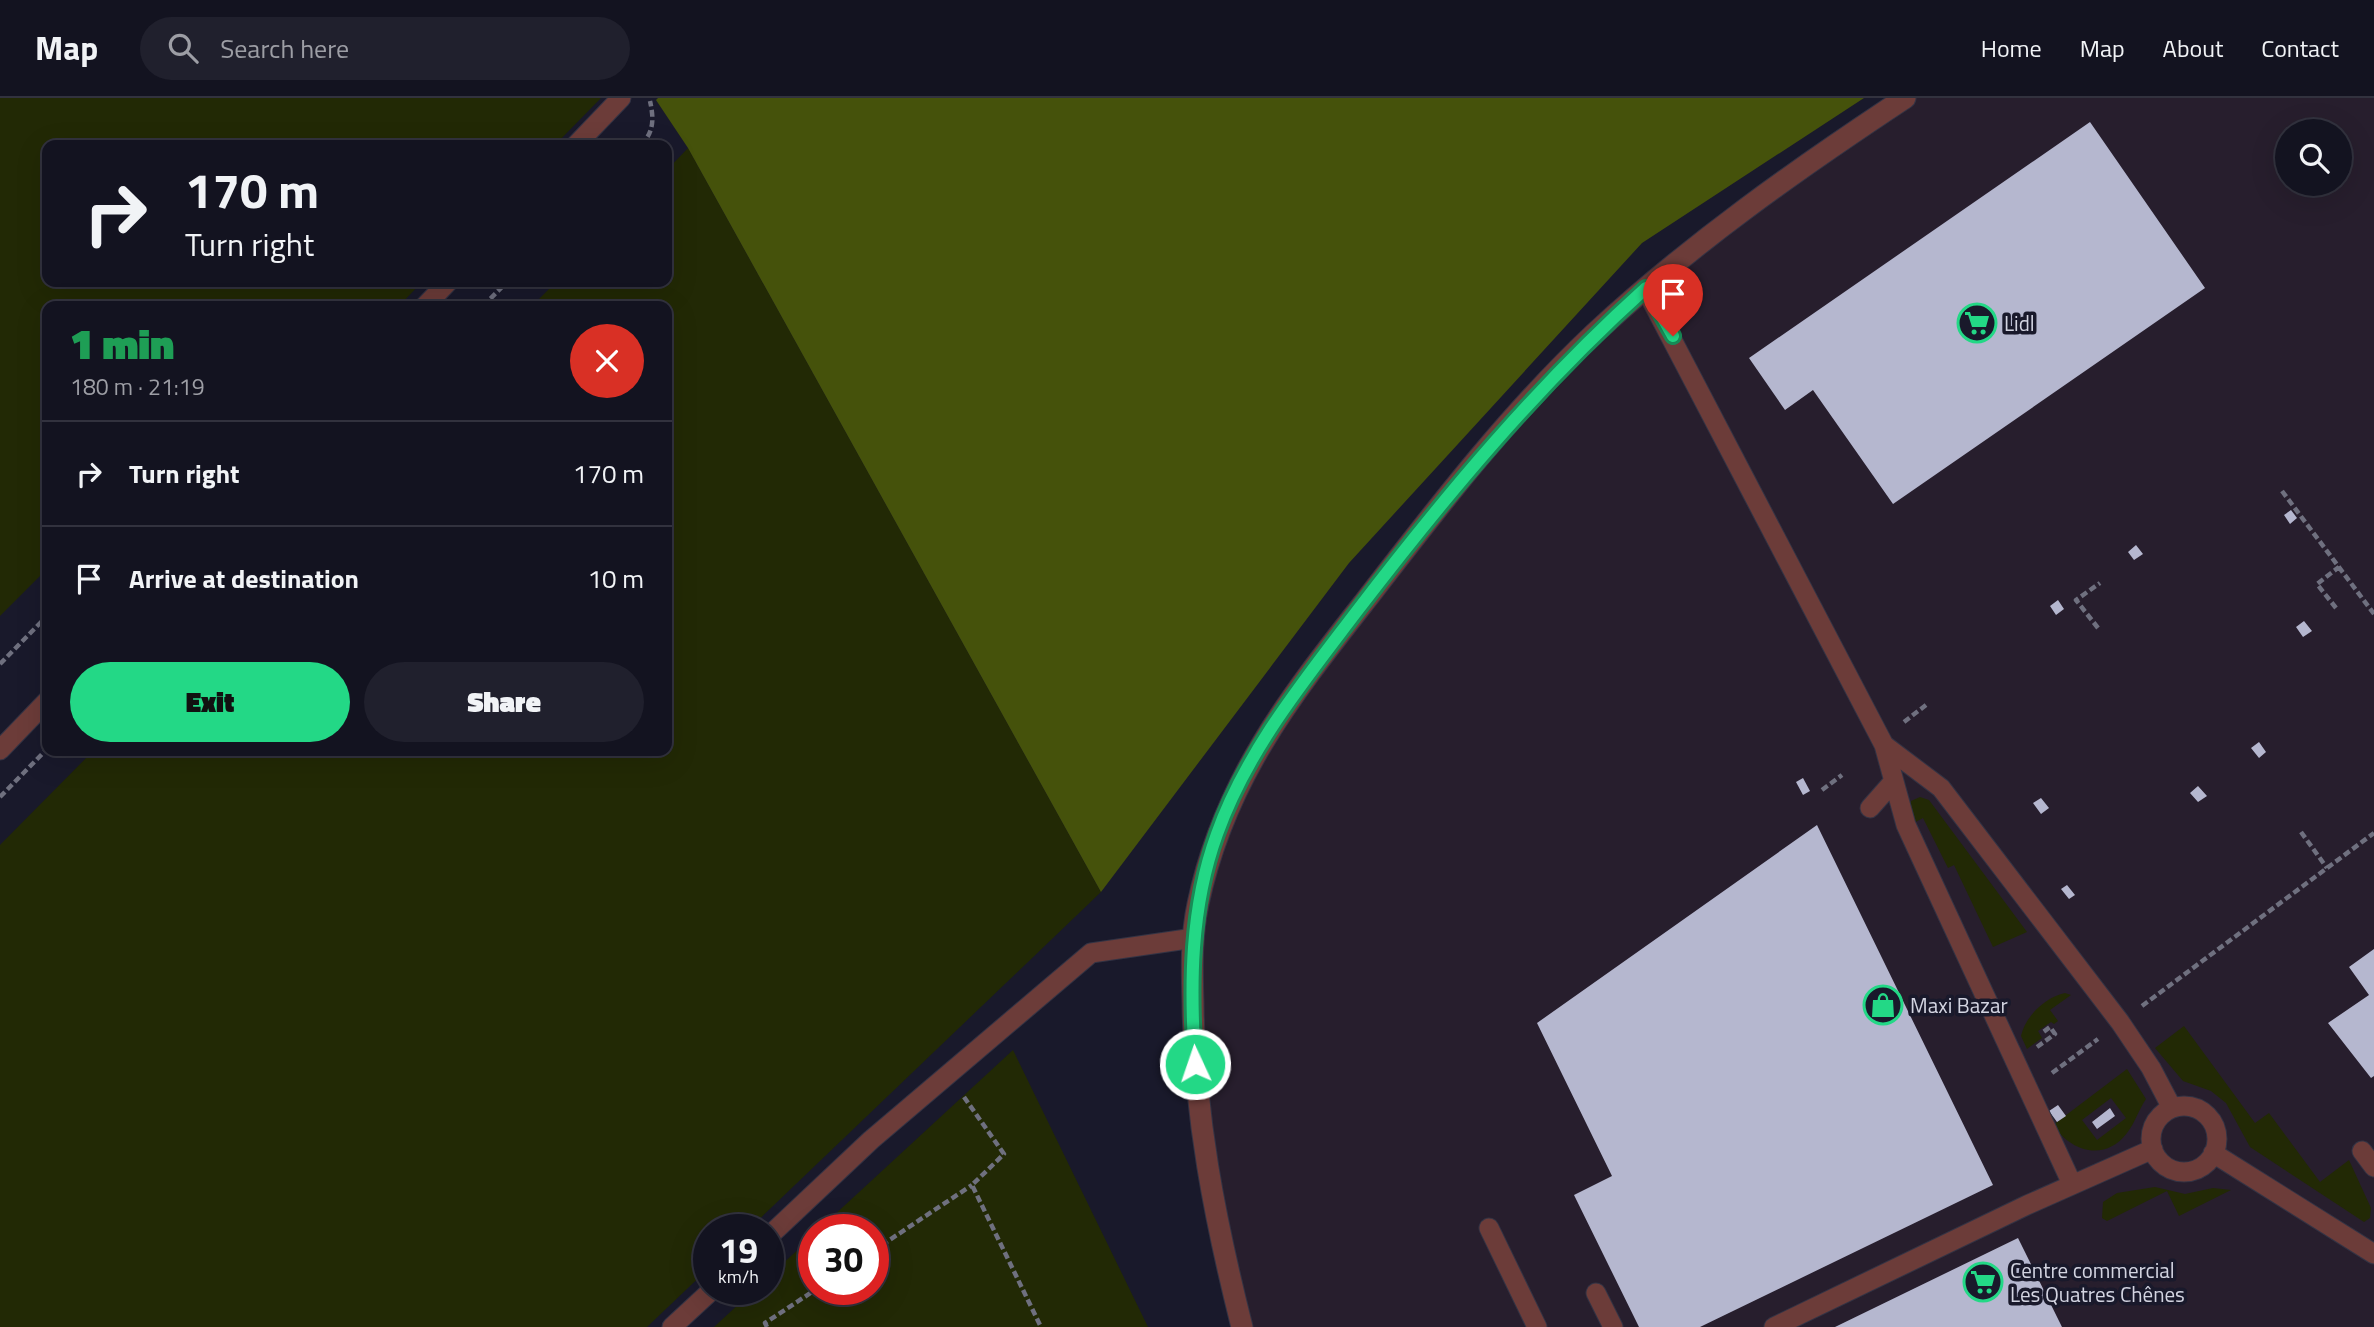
<!DOCTYPE html>
<meta charset="utf-8">
<style>
:root{--surface:#131320;--page:#20202d;--text:#f1f3f6;--muted:#9d9ea5;--line:#32323e;--accent:#23d886}
body{margin:0;font-family:"Titillium Web",sans-serif;background:var(--page);color:var(--text);height:100vh;display:flex;flex-direction:column;font-size:26px;white-space:nowrap}
*{box-sizing:border-box;margin:0}
p{font-size:23px;color:var(--muted)}
.icon{flex:none;width:38px;height:38px;fill:none;stroke:currentColor;stroke-width:2;stroke-linecap:round;stroke-linejoin:round}
.map{position:relative;flex:1;overflow:hidden}
.drawer{position:absolute;left:42px;top:203px;width:630px;height:455px;display:flex;flex-direction:column;background:var(--surface);border-radius:14px;box-shadow:0 7px 28px #0002,0 0 0 2px var(--line)}
.drawer>*{flex:none}
.guide{position:absolute;left:42px;top:42px;width:630px;height:147px;border-radius:14px;box-shadow:0 7px 28px #0002,0 0 0 2px var(--line);background:#131320;color:var(--text);overflow:hidden}
.fabs{position:absolute;left:2275px;top:21px;display:grid;gap:14px}
.fabs a{display:grid;place-items:center;width:77px;height:77px;border-radius:50%;background:var(--surface);box-shadow:0 7px 28px #0002,0 0 0 2px var(--line);font-size:35px}
.speed{position:absolute;left:693px;top:1116px;display:flex;gap:14px;font-size:35px;font-weight:700;text-align:center}
.speed>*{display:grid;place-content:center;width:91px;height:91px;border-radius:50%;background:var(--surface);box-shadow:0 7px 28px #0002,0 0 0 2px var(--line);line-height:1}
.speed small{font-size:18px;font-weight:400}
.speed .limit{border:10px solid #d22;background:#fff;color:#111}
.pin{position:absolute;display:grid;place-items:center;width:60px;height:60px;color:#fff;margin:-72px -30px;border-radius:50% 50% 50% 0;rotate:-45deg;box-shadow:0 0 7px #0007}
.pin .icon{rotate:45deg}
.me{position:absolute;width:77px;margin:-38px;rotate:357deg;stroke-linejoin:round;filter:drop-shadow(0 0 5px #0008)}
.turn{display:flex;align-items:center;gap:24px;height:147px;padding:0 28px;font-size:32px}
.turn .icon{width:91px;height:91px;stroke-width:2.5}
.turn b{display:block;font-size:49px;line-height:60px}
.round{display:grid;place-items:center;flex:none;width:74px;height:74px;border-radius:37px;background:var(--page)}
.overview{display:flex;align-items:center;justify-content:space-between;height:119px;padding:0 28px}
h1{font-size:42px;font-weight:800;line-height:52px;color:#1e9e55}
.button{display:flex;gap:14px;margin-top:auto;padding:14px 28px}
.button a{flex:1;height:80px;border-radius:42px;background:var(--accent);color:#111;font-size:28px;font-weight:800;line-height:80px;text-align:center}
.button a+a{background:var(--page);color:var(--text)}
ul{padding:0;list-style:none}
li{display:flex;align-items:center;gap:21px;height:105px;padding:0 28px;border-top:2px solid var(--line)}
li div{flex:1}
li b{display:block;font-size:26px}
li em{font-style:normal}
header{display:flex;align-items:center;gap:42px;box-sizing:border-box;height:98px;padding:0 35px;background:var(--surface);border-bottom:2px solid var(--line)}
header strong{font-size:33px}
nav{display:flex;gap:38px;margin-inline-start:auto;font-size:24px}
.search{width:490px;height:63px;background:var(--page);display:flex;align-items:center;gap:18px;box-sizing:border-box;padding:0 24px;border-radius:38px;color:var(--muted);font-size:26px}
.map>svg:first-child{display:block}
.commercial{fill:#271e2d;fill-rule:evenodd}
.green{fill:#222905;fill-rule:evenodd}
.forest{fill:#45520b}
.building{fill:#b5b7cf}
.lines{fill:none;stroke-linecap:round;stroke-linejoin:round}
.lane-casing{stroke:#334;stroke-width:21}
.street-casing{stroke:#334;stroke-width:23}
.path{stroke:#6f707f;stroke-width:4.5;stroke-dasharray:7 3.5;stroke-linecap:butt}
.lane{stroke:#6c3c39;stroke-width:19}
.street{stroke:#6c3c39;stroke-width:21}
.route-casing{stroke:#178c57;stroke-width:18}
.route{stroke:#23d886;stroke-width:12}
.labels{text-anchor:middle;dominant-baseline:central;stroke-width:7;stroke-linejoin:round;paint-order:stroke}
.poi-label{font-size:21px;fill:#d3d4e1;stroke:#19192b;text-anchor:start}
</style>
<header>
<strong>Map</strong>
<div class="search"><svg class="icon" aria-label="search" viewBox="0 0 24 24"><circle cx="10" cy="10" r="6"/><path d="M15 15l6 6"/></svg>Search here</div>
<nav><a>Home</a><a>Map</a><a>About</a><a>Contact</a></nav>
</header>
<div class="map">
<svg width="2374" height="1229" viewBox="0 0 2374 1229">
<rect width="100%" height="100%" fill="#19192b"/>
<!-- commercial -->
<path class="commercial" d="M1905,0H2374V1229H1242L1210,1092L1197,810L1278,620L1592,238ZM2287,33H2340V86H2287Z"/>
<!-- green -->
<path class="green" d="M0,0H601L555,47H47V184H422L399,208H47V471L0,518Z
M688,50L1101,794L748,1132H709V1170L647,1229H0V747L93,653H667V208H532L556,184H667V72Z
M1920,699L1929,702L2027,834L1993,849L1954,767L1948,770L1923,720L1912,726L1909,710L1911,703Z
M2065,895L2071,897L2050,912L2058,923L2054,926L2051,924L2038,933L2042,940L2027,951L2021,938C2025,919 2045,899 2065,895Z
M2184,928L2255,1025L2269,1015L2320,1084L2349,1062L2371,1110L2370,1120L2364,1124L2250,1049L2226,1005L2211,993L2183,983L2155,950Z
M1013,952L1148,1229H714L754,1192H768V1179L814,1137V1192H873V1132H818Z
M2127,971L2146,1001C2139,1011 2135,1025 2127,1035C2105,1064 2071,1054 2053,1027ZM2111,1000L2126,1020L2097,1042L2082,1022Z
M2155,1089L2185,1096L2213,1090L2231,1092L2179,1118L2167,1093L2107,1123L2102,1120L2103,1104L2117,1095Z"/>
<!-- forest -->
<path class="forest" d="M658,0H1864L1642,145L1349,465L1101,794L688,50L656,2Z"/>
<!-- building -->
<path class="building" d="M2090,24L2205,190L1893,406L1813,292L1785,312L1749,260Z
M2291,412L2297,420L2290,426L2284,417Z
M2136,447L2143,456L2134,462L2128,454Z
M2058,502L2064,511L2056,517L2050,508Z
M2304,523L2312,533L2303,539L2296,529Z
M2259,644L2266,654L2259,660L2251,650Z
M1803,680L1810,693L1803,697L1796,684Z
M2198,688L2207,698L2198,704L2190,695Z
M2041,700L2049,710L2041,716L2033,705Z
M1817,727L1993,1087L1700,1229H1639L1574,1097L1612,1078L1537,925Z
M2067,787L2075,797L2069,801L2061,791Z
M2374,851V978L2371,980L2328,925L2369,897L2349,869Z
M2058,1007L2066,1018L2057,1024L2049,1013Z
M2110,1010L2115,1018L2097,1031L2092,1024Z
M2018,1140L2062,1229H1835Z"/>
<g class="lines">
<defs>
<path id="lane" d="M576,47L621,0
M1645,190L1884,647L1906,727L2072,1086
M425,208L448,184
M1884,647L1941,690L2120,924L2151,970L2172,1010
M0,652L47,603
M1870,710L1893,684
M2151 1041a33 33 0 1 1 66 0a33 33 0 1 1-66 0Z
M2362,1053L2374,1069
M2213,1055L2374,1156
M1489,1130L1537,1229
M768,1139L871,1042L1091,855L1194,840
M1596,1195L1613,1229
M672,1229L712,1192
M1774,1229L2027,1107L2153,1051"/>
<path id="street" d="M1242,1229C1215,1122 1194,1016 1193,905C1192,872 1191,838 1198,806C1224,682 1290,599 1366,502C1438,409 1509,316 1595,235C1691,146 1796,72 1905,0"/>
</defs>
<!-- lane casing -->
<use href="#lane" class="lane-casing"/>
<!-- street casing -->
<use href="#street" class="street-casing"/>
<!-- path -->
<path class="path" d="M641,47C654,34 654,21 650,3
M483,208L507,184
M2282,393L2374,516
M2336,510L2317,486L2339,469
M2098,530L2076,502L2100,485
M0,566L47,518
M1904,624L1926,607
M1822,692L1842,677
M0,699L47,651
M2301,734L2327,770
M2142,908L2374,735
M2037,949L2055,936L2050,929L2042,935
M2052,975L2098,941
M964,999L1004,1056L972,1087L1041,1229
M873,1153L972,1087
M767,1229L765,1225L815,1192"/>
<!-- lane -->
<use href="#lane" class="lane"/>
<!-- street -->
<use href="#street" class="street"/>
</g>
<g class="lines">
<defs>
<path id="route" d="M1195,966C1190,888 1190,810 1217,736C1247,652 1304,583 1357,513C1446,397 1537,288 1646,190L1673,238"/>
</defs>
<!-- route casing -->
<use href="#route" class="route-casing"/>
<!-- route -->
<use href="#route" class="route"/>
</g>
<!-- icons -->
<defs>
<symbol id="supermarket-ring" viewBox="-11 -11 22 22"><circle r="9.5" fill="#19192b" stroke="#23d886" stroke-width="1.5"/><path d="M-6-5.5h2.5l.6 2H6L4.5 2H-2.5L-4.4-4H-6ZM-1.5 3.2a1.3 1.3 0 1 0 .1 0ZM3 3.2a1.3 1.3 0 1 0 .1 0Z" fill="#23d886"/></symbol>
<symbol id="shop-ring" viewBox="-11 -11 22 22"><circle r="9.5" fill="#19192b" stroke="#23d886" stroke-width="1.5"/><path d="M-5-2.5h2.3a2.7 3.5 0 0 1 5.4 0H5L5.5 6h-11ZM-1.5-2.5h3a1.5 2.3 0 0 0-3 0Z" fill="#23d886"/></symbol>
</defs>
<g fill-rule="evenodd">
<use href="#supermarket-ring" x="1955" y="203" width="44" height="44"/>
<use href="#shop-ring" x="1861" y="885" width="44" height="44"/>
<use href="#supermarket-ring" x="1961" y="1162" width="44" height="44"/>
</g>
<g class="labels">
<!-- poi labels -->
<g class="poi-label">
<text x="2004" y="225">Lidl</text>
<text x="1910" y="907">Maxi Bazar</text>
<text x="2010" y="1172">Centre commercial<tspan x="2010" dy="24">Les Quatres Chênes</tspan></text>
</g>
</g>
</svg>
<div class="fabs">
<a><svg class="icon" aria-label="search" viewBox="0 0 24 24"><circle cx="10" cy="10" r="6"/><path d="M15 15l6 6"/></svg></a>
</div>
<div class="speed"><div>19<small>km/h</small></div><div class="limit">30</div></div>
<div class="pin" style="left:1673px;top:238px;background:#d93025"><svg class="icon" aria-label="arrive" viewBox="0 0 24 24"><path d="M6 21V4h12l-3 4 3 4H6"/></svg></div>
<svg class="me" style="left:1195px;top:966px" viewBox="-20 -20 40 40"><circle r="17" fill="#23d886" stroke="#fff" stroke-width="3"/><path d="M0-11L8 9 0 5-8 9z" fill="#fff"/></svg>
<div class="guide">
<div class="turn"><svg class="icon" aria-label="right" viewBox="0 0 24 24"><path d="M7 20v-9h11M14 6l5 5-5 5"/></svg><div><b>170 m</b>Turn right</div></div>
</div>
<section class="drawer">
<div class="overview"><div><h1>1 min</h1><p>180 m · 21:19</p></div><a class="round" style="background:#d93025;color:#fff"><svg class="icon" aria-label="close" viewBox="0 0 24 24"><path d="M6 6l12 12M18 6L6 18"/></svg></a></div>
<ul>
<li><svg class="icon" aria-label="right" viewBox="0 0 24 24"><path d="M7 20v-9h11M14 6l5 5-5 5"/></svg><div><b>Turn right</b></div><em>170 m</em></li>
<li><svg class="icon" aria-label="arrive" viewBox="0 0 24 24"><path d="M6 21V4h12l-3 4 3 4H6"/></svg><div><b>Arrive at destination</b></div><em>10 m</em></li>
</ul>
<div class="button"><a>Exit</a><a>Share</a></div>
</section>
</div>
